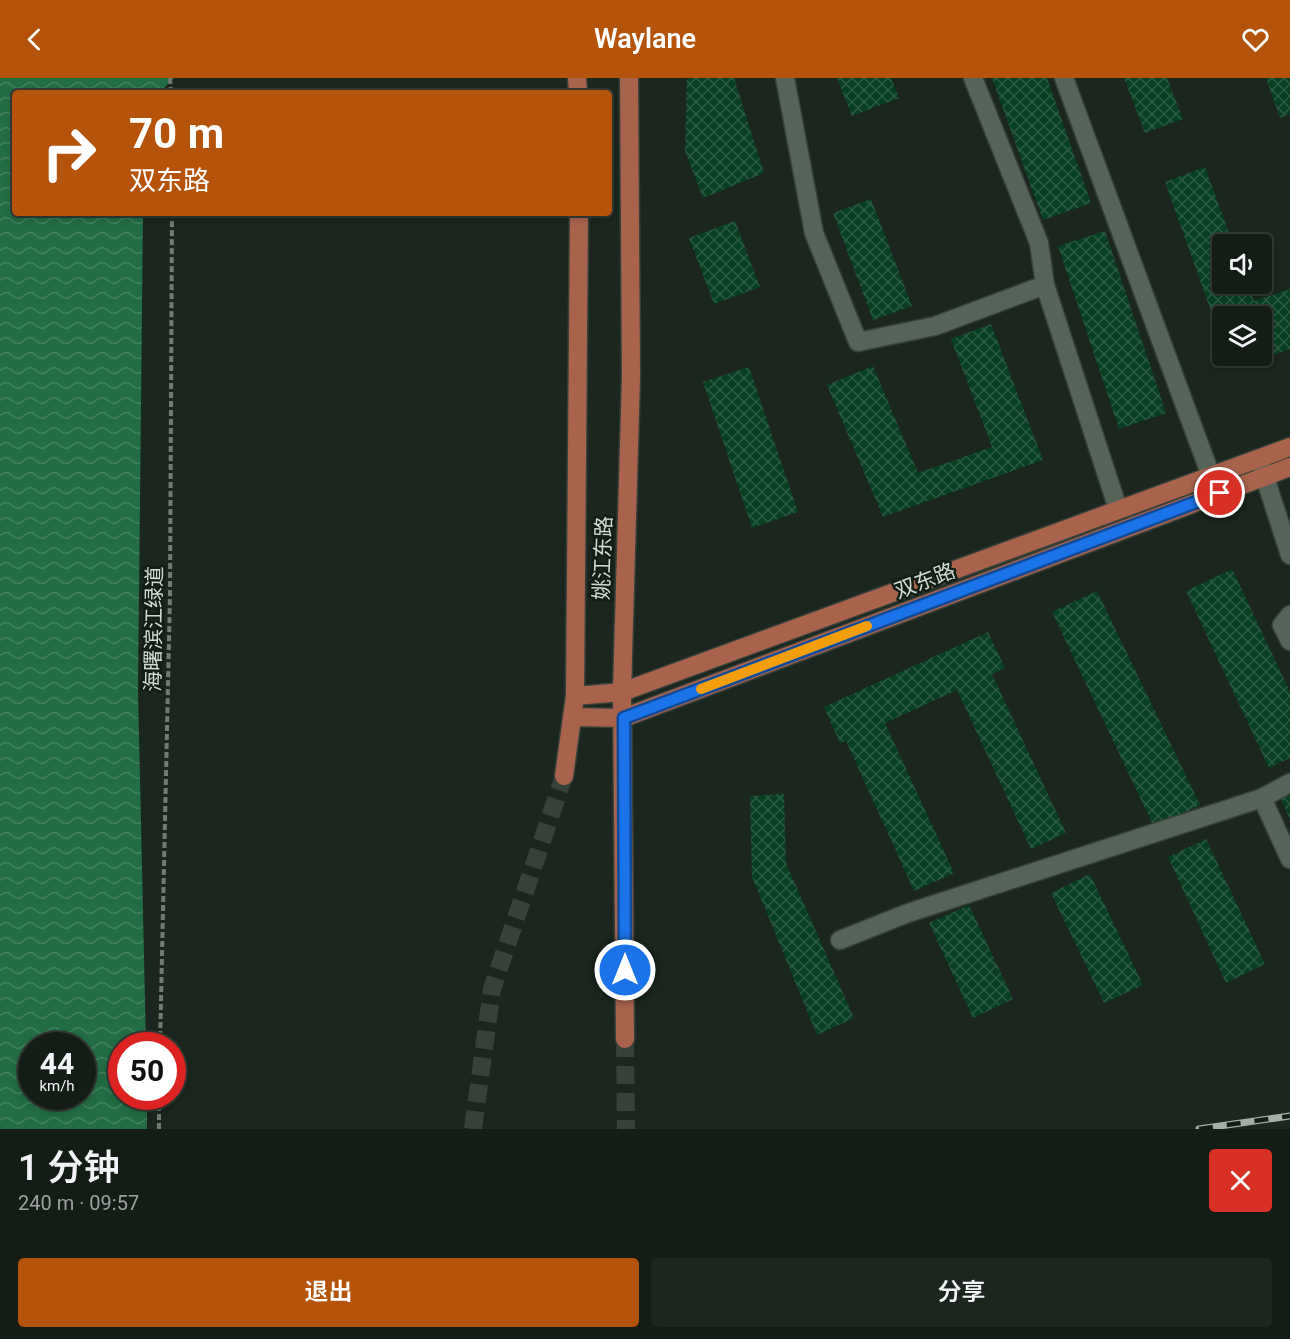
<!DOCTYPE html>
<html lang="zh">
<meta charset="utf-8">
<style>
:root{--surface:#141c16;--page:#1d251f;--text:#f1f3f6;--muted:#9da1a1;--line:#333a35;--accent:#b45309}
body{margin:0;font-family:Roboto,"Noto Sans SC",sans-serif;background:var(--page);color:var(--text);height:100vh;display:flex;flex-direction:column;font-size:22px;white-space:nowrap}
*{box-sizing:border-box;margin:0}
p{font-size:20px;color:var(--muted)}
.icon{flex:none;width:33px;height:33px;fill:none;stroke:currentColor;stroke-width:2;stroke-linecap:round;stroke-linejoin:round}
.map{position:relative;height:1051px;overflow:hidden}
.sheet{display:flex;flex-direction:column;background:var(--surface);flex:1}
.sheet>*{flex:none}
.hud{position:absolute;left:12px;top:12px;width:600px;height:126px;border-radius:6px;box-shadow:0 3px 9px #0003,0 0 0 2px var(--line);background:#b45309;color:#fff;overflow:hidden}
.controls{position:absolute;left:1212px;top:156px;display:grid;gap:12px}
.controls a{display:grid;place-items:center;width:60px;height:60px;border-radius:6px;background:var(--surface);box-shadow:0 3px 9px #0003,0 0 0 2px var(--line);font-size:30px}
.speed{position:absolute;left:18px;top:954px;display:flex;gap:12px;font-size:30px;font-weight:700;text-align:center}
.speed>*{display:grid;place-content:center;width:78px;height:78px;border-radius:50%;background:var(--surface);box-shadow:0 3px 9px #0003,0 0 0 2px var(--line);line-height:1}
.speed small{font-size:15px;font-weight:400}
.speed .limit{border:9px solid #d22;background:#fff;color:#111}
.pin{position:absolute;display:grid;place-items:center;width:51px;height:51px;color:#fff;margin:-26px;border:3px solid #fff;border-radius:50%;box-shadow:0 2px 6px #0007}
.me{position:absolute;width:66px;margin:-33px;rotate:0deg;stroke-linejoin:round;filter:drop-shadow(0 0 4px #0008)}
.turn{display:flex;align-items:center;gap:21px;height:126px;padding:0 18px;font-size:27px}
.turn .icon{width:78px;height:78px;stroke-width:2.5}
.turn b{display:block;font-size:42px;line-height:51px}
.round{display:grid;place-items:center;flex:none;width:63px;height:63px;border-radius:6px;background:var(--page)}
.head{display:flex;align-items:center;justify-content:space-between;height:102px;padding:0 18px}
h1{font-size:36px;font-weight:600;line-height:45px}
.cta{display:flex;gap:12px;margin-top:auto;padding:12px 18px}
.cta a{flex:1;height:69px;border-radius:6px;background:var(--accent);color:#fff;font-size:24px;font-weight:600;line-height:69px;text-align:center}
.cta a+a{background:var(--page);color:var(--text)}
header{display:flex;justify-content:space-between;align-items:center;height:78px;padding:0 18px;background:var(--accent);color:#fff;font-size:27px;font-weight:600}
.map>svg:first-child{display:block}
.water{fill:url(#water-waves);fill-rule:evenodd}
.building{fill:url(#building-cross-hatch)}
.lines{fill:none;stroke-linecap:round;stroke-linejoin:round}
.major-tunnel{stroke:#364139;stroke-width:18;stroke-dasharray:18 9;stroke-linecap:butt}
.minor-casing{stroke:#364039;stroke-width:21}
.major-casing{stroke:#364039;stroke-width:21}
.path{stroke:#717b74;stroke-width:4;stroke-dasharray:6 3;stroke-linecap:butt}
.minor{stroke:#556359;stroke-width:18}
.major{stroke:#a9634d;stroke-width:18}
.rail-casing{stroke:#a5aea7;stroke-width:7}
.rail{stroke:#111d15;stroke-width:4.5;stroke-dasharray:14;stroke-linecap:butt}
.route-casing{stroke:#114b97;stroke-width:15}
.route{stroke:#1a73e8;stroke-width:10}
.slow{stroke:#f59e0b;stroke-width:10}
.labels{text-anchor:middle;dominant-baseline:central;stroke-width:5;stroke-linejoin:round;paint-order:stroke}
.street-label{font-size:21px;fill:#d2dad4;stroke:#111d15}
</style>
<header><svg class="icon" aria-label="back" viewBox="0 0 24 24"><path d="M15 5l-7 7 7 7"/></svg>Waylane<svg class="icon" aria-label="heart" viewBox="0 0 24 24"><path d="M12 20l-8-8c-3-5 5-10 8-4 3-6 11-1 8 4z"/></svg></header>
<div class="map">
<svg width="1290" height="1051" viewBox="0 0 1290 1051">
<defs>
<pattern id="water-waves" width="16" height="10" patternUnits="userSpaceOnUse" patternTransform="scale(1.5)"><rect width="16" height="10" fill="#236d44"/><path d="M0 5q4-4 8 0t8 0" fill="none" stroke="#42815e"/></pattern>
<pattern id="building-cross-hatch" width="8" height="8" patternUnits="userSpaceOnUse" patternTransform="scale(1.5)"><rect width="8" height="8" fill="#094024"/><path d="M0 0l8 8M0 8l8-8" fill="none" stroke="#2c5b43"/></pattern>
</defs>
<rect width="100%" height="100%" fill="#1a261e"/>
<!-- water -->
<path class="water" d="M0,0H174L159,15H15V135H143L138,612L146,967L122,968V1018L147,1019V1051H0ZM32,968H82V1018H32Z"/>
<!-- building -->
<path class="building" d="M687,0H734L764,95L703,120L685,73Z
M837,0H891L899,20L852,38Z
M992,0H1047L1091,125L1043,142Z
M1124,0H1167L1183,41L1145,55Z
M1266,0H1290V36L1280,40Z
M1205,89L1233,166H1222V206H1247L1254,223L1290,211V271L1235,290H1231L1227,278H1262V238H1222V264L1165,104Z
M871,121L912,228L873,242L833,135Z
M735,143L760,209L714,226L689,160Z
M1105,153L1166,335L1119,351L1058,168Z
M991,246L1043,382L883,439L827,307L873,288L918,395L992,369L951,261Z
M749,289L798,434L752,450L703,304Z
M1232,491L1290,614V680L1269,690L1186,513Z
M1097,513L1200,727L1154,749L1052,534Z
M988,554L1005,590L992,596L1066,755L1031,771L957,612L885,645L954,795L914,813L846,663L840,665L824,629Z
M1290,712V741L1279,717Z
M784,716L786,785L854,940L817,957L752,799L750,718Z
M1206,761L1265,886L1226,905L1168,779Z
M1090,796L1143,907L1104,925L1051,815Z
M969,827L1013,921L973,940L929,845Z"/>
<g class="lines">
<!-- major-tunnel -->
<path class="major-tunnel" d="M625,961L626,1051
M473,1051L492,911L564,698"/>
<defs>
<path id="minor" d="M785,0L814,155L858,264L935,248L1045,207L1118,431
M973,0L1039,165L1045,207
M1064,0L1211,398
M1260,384L1290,477
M1290,537L1282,547L1290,563
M1290,705L1262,720L1290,781
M840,862L908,835L1262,720"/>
<path id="major" d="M577,0L578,15
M575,618L622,614L1290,369
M572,639L623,640L1290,389
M564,698L575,618L579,135
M625,961L622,614L631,298L629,0"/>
</defs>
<!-- minor casing -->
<use href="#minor" class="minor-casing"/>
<!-- major casing -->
<use href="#major" class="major-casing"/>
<!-- path -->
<path class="path" d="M170,0L171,15
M160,968L170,517L172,135
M159,1051V1018"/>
<!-- minor -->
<use href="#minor" class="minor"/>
<!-- major -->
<use href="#major" class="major"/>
<defs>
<path id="rail" d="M1199,1051L1290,1038"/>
</defs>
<!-- rail casing -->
<use href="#rail" class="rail-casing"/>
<!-- rail -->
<use href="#rail" class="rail"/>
</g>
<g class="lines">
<defs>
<path id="route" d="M625,892L624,640L1220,415"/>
</defs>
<!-- route casing -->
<use href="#route" class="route-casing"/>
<!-- route -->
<use href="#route" class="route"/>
<!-- slow -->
<path class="slow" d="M701,611L867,548"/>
</g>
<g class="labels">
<!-- street labels -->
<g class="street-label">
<text transform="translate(603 480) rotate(-88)">姚江东路</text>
<text transform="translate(925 503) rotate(-21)">双东路</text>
<text transform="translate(154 551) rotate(-89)">海曙滨江绿道</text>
</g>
</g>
</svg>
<div class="controls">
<a><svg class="icon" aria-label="sound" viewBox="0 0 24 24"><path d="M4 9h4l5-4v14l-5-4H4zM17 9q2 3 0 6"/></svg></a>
<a><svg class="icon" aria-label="layers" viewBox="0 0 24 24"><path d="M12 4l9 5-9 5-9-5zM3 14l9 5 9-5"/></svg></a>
</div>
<div class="speed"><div>44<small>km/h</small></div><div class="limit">50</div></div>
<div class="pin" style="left:1220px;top:415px;background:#d93025"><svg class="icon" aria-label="arrive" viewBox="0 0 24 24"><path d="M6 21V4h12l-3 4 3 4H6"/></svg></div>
<svg class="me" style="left:625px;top:892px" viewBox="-20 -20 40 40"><circle r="17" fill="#1a73e8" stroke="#fff" stroke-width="3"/><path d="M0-11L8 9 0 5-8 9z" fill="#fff"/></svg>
<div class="hud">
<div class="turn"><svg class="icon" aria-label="right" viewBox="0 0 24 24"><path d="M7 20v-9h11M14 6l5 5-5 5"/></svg><div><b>70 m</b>双东路</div></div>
</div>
</div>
<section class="sheet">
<div class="head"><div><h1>1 分钟</h1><p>240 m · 09:57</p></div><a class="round" style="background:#d93025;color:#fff"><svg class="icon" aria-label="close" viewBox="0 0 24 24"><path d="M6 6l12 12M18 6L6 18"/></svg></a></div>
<div class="cta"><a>退出</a><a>分享</a></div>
</section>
